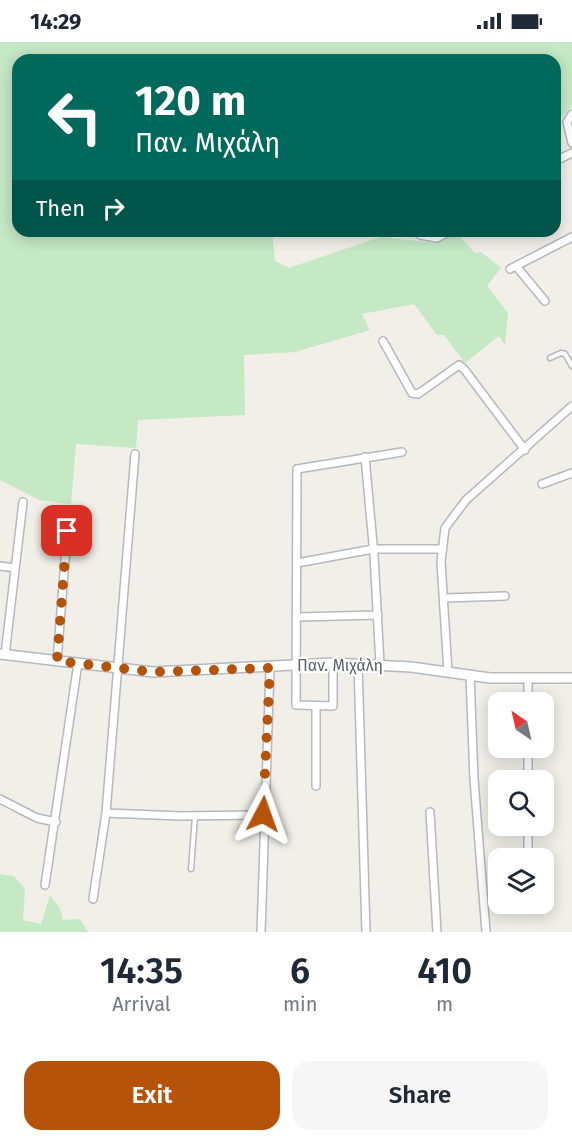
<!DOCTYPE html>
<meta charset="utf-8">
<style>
:root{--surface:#fff;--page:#f6f6f7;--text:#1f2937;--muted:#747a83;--accent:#b45309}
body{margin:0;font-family:"Fira Sans",sans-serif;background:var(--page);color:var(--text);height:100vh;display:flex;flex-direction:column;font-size:22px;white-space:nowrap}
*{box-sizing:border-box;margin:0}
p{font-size:20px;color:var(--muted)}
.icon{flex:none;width:33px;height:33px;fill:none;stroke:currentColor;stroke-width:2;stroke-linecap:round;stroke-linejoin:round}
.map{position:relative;height:890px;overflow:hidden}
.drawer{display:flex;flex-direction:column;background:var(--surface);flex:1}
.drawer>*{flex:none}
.guide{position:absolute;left:12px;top:12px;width:549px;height:183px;border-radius:18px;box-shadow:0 3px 15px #0003;background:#00695c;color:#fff;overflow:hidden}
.needle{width:39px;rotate:326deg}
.controls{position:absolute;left:488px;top:650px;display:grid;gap:12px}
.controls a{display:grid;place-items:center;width:66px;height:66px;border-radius:12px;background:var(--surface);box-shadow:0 3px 15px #0003;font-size:30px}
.pin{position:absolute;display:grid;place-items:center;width:51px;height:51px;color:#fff;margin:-26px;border-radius:12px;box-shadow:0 3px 9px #0006}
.me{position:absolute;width:66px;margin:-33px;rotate:4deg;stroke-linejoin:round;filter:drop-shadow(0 0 4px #0008)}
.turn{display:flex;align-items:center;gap:21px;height:126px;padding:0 24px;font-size:27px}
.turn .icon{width:78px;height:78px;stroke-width:2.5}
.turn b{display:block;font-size:42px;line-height:51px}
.then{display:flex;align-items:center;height:57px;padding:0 24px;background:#0003;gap:12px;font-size:22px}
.eta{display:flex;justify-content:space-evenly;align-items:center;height:102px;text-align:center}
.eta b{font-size:36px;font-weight:600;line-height:42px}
.primary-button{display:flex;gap:12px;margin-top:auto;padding:12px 24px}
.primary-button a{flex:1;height:69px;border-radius:18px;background:var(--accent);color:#fff;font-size:24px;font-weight:600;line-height:69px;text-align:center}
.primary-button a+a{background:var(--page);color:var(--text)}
.status{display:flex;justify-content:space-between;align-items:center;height:42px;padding:0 30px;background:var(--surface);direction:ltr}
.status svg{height:16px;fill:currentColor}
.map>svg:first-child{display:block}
.green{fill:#c5e8c5}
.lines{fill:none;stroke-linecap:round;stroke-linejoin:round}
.service-casing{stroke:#b5b8bc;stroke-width:7}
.minor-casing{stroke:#b5b8bc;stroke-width:10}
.tertiary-casing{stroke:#b5b8bc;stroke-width:12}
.service{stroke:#fff;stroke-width:4}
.minor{stroke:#fff;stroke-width:7}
.tertiary{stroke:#fff;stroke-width:9}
.route{stroke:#b45309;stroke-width:10;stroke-dasharray:0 18}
.labels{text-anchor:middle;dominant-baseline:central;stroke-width:4.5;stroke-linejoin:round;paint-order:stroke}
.street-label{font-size:16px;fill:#5f6368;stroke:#fff}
</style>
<div class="status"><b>14:29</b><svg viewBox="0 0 49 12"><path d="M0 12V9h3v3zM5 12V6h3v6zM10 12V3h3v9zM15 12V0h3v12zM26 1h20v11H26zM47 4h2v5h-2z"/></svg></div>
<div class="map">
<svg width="572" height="890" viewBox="0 0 572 890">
<rect width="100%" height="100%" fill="#f1efe8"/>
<!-- green -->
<path class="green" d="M0,0H572V63L555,83V18H18V189H272L275,219L289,226L381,195L436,201L456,191L475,211L481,210L501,226L487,244L508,271L505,303L499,294L465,321L444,293H437L414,262L362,272L370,288L295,310L244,313L245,373L138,378L136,406L76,402L71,462L39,458L0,438Z
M0,832L14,834L25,847L23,878L41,882L50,853L60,866L63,878L80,877L88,890H0Z"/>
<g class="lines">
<defs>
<path id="service" d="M550,316L561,311L565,312L572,324
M191,827L195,774"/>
<path id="minor" d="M572,72L567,80L572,101
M555,119L572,111
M420,193L437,196L450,189
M516,224L545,259
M510,227L572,195
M383,299L412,351L418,352L459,323L464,327L525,408
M365,415L374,513L380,622
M542,442L572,431
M297,521L373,507H441
M0,524L15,526
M445,556L505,554
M298,575L378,573
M5,613L23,460
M57,619L69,468
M333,621V664L296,663L297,427L402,410
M358,622L366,890
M448,630L441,520L445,486L466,458L572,364
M470,633L474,737L486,890
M528,637V660
M316,664V744
M528,705V738
M0,757L37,776L56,780
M430,770L437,890
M106,771L181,774L263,773
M528,783V816
M45,843L78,621
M93,857L106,771L135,412
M261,890L270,626"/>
<path id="tertiary" d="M0,612L153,630L333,621L411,625L490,636H572"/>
</defs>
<!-- service casing -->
<use href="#service" class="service-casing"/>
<!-- minor casing -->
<use href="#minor" class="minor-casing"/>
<!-- tertiary casing -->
<use href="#tertiary" class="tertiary-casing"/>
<!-- service -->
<use href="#service" class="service"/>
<!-- minor -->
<use href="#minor" class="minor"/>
<!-- tertiary -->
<use href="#tertiary" class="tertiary"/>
</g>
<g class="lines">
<!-- route -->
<path class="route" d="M67,489L57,619L153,630L270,626L263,772"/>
</g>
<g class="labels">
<!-- street labels -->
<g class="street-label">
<text x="340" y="623">Παν. Μιχάλη</text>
</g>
</g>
</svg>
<div class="controls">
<a><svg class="needle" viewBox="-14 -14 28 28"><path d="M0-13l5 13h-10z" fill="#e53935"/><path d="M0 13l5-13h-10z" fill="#747a83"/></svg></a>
<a><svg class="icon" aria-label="search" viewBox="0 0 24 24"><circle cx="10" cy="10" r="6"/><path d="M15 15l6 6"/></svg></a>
<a><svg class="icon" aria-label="layers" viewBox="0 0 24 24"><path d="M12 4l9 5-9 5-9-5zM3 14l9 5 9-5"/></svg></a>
</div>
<div class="pin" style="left:67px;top:489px;background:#d93025"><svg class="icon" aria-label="arrive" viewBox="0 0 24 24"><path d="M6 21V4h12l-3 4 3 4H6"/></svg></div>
<svg class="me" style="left:263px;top:772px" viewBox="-20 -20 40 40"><path d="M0-17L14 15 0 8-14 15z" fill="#b45309" stroke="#fff" stroke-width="4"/></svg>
<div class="guide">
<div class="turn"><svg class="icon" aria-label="left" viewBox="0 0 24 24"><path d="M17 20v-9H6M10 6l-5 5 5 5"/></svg><div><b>120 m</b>Παν. Μιχάλη</div></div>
<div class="then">Then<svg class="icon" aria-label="right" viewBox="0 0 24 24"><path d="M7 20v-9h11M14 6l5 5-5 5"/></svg></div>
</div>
</div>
<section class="drawer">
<div class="eta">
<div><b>14:35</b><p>Arrival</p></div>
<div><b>6</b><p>min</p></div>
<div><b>410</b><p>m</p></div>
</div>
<div class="primary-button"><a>Exit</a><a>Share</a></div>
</section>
